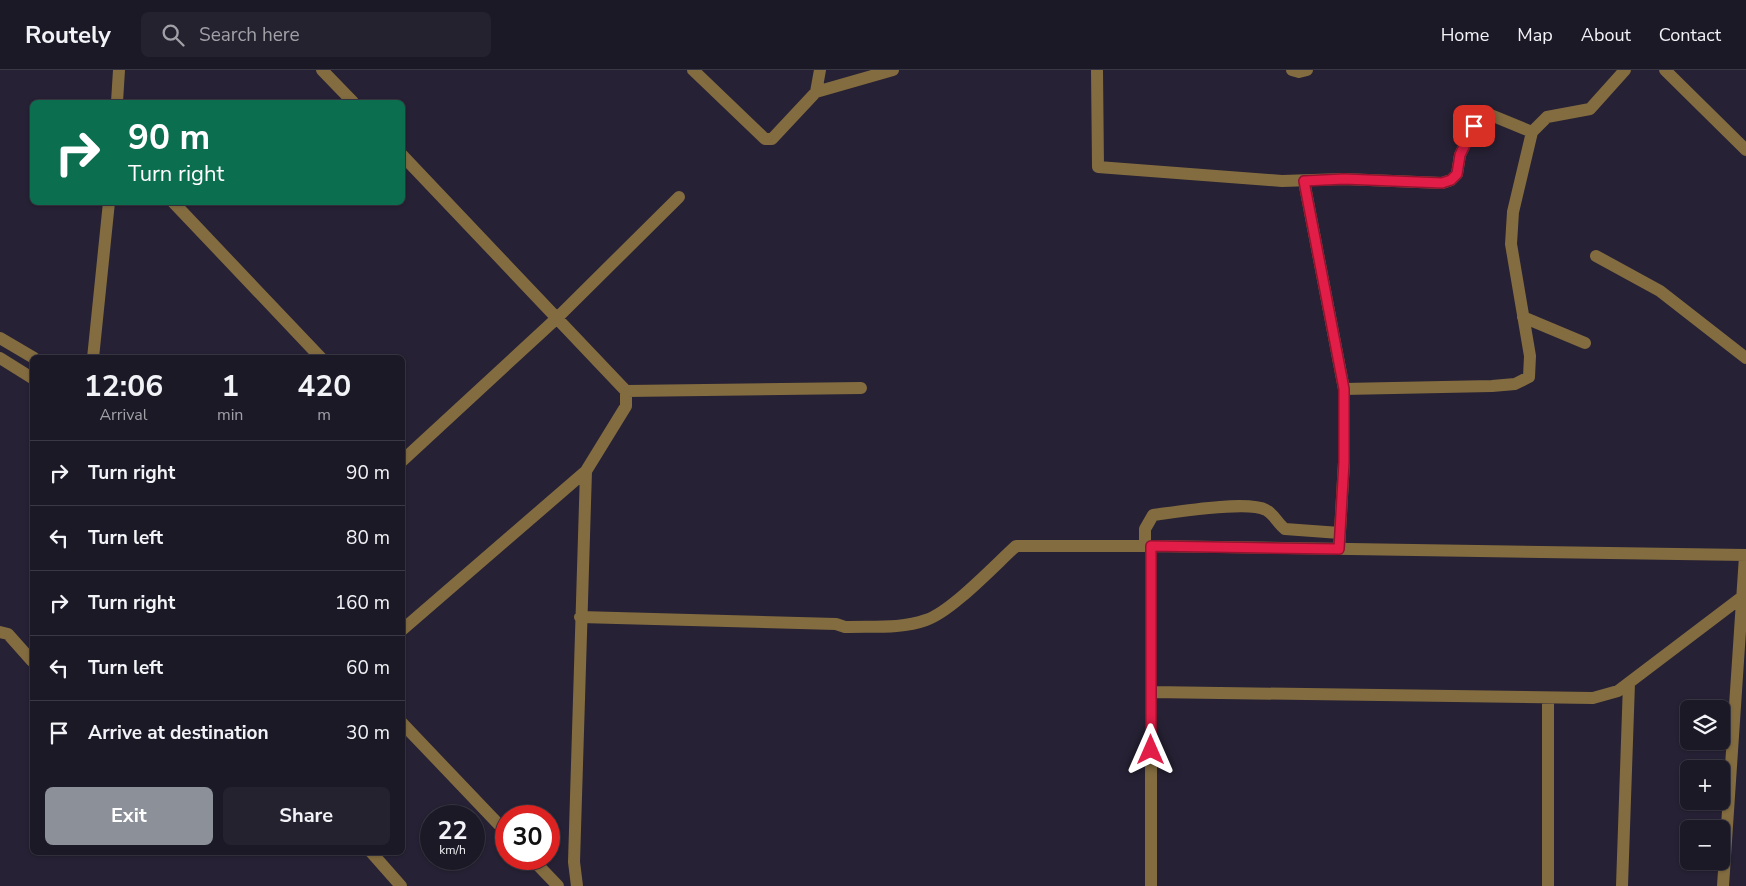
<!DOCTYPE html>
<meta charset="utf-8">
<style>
:root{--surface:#1c1927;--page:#25222f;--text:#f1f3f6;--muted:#a0a0a7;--line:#3a3844;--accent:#8c9099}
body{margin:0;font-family:"Nunito Sans",sans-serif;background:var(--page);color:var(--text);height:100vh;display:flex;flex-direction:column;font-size:19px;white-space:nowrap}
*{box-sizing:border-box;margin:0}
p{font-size:16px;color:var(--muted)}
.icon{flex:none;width:28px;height:28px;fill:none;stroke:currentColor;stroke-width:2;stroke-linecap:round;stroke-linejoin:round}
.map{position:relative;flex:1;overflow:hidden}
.details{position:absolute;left:30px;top:285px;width:375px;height:500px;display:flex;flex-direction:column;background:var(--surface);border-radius:8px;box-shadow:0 1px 4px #0004,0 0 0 1px var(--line)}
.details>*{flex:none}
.hud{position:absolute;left:30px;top:30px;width:375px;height:105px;border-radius:8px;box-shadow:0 1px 4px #0004,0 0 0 1px var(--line);background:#0b6e4f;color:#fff;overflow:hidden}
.buttons{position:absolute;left:1680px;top:630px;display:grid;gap:10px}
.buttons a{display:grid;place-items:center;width:50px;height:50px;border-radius:8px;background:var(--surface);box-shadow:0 1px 4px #0004,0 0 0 1px var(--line);font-size:25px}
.speed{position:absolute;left:420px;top:735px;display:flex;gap:10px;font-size:25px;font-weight:700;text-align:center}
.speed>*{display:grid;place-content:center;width:65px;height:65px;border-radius:50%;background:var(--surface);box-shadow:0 1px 4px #0004,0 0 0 1px var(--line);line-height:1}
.speed small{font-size:12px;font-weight:400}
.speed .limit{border:8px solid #d22;background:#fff;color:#111}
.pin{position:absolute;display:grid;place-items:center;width:42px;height:42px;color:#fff;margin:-21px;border-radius:10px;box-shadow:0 2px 8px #0006}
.me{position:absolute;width:55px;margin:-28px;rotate:0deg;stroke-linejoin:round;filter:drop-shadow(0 0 4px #0008)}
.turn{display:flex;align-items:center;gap:18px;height:105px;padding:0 15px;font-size:22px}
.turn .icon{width:65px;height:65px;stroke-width:2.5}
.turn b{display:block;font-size:35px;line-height:42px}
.eta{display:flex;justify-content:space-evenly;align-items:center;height:85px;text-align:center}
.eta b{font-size:30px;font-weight:700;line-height:35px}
.button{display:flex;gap:10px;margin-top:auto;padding:10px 15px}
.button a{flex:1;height:58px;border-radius:8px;background:var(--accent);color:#fff;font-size:20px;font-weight:700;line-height:58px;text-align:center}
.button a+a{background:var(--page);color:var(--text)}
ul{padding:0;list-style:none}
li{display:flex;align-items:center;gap:15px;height:65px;padding:0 15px;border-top:1px solid var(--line)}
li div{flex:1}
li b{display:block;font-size:19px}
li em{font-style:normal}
header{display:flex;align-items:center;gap:30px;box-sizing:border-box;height:70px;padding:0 25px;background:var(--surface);border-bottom:1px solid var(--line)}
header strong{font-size:24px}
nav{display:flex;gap:28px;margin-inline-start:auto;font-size:18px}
.search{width:350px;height:45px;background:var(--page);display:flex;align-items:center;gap:12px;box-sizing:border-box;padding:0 18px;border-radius:8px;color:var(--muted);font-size:19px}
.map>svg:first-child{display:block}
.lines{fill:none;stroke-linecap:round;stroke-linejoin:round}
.minor{stroke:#836c40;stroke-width:12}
.route-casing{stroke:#92132f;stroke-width:12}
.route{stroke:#e11d48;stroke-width:9}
</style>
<header>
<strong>Routely</strong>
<div class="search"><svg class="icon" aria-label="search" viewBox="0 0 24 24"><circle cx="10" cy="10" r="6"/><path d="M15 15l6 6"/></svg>Search here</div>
<nav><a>Home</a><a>Map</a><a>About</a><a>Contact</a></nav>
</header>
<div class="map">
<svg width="1746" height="816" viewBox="0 0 1746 816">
<rect width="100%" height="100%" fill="#262134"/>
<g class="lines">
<!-- minor -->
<path class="minor" d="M322,0L353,32
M693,0L765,69H772L816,22L893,0
M1097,0L1098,97L1282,111L1344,109L1442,113L1451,110L1457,104L1460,85L1481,41L1532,62L1547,47L1590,39L1625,0
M1292,0L1299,2L1307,0
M1665,0L1746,80
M816,22L820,0
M117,32L119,0
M402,85L626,321V336L586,401L402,560
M1304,111L1344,319V392L1339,479
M173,132L321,288
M1596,186L1660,221L1746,288
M1523,247L1585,273
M0,268L34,288
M0,288L32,308
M93,288L109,132
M1344,319L1492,316L1515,314L1529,307L1530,286L1511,174L1513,142L1532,62
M626,321L861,318
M402,391L557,248L679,127
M1145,476V459L1153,445C1176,442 1248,430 1266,440C1274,444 1278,454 1285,459L1340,463
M580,547L836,554L845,557C872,556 901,559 926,550C951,542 995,495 1016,476H1151L1746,485
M0,562L8,564L32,591
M1151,622L1593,628L1618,621L1742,527
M1548,629V816
M402,653L506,762
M371,782L401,816
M532,789L558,816
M577,816L574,792L586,401
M1151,816V476
M1622,816L1629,613
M1723,816L1745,486"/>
</g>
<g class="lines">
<defs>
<path id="route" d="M1151,680V476L1339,479L1344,392V319L1304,111L1344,109L1442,113L1451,110L1457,104L1460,85L1474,56"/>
</defs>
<!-- route casing -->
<use href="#route" class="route-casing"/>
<!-- route -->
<use href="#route" class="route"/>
</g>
</svg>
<div class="buttons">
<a><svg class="icon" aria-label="layers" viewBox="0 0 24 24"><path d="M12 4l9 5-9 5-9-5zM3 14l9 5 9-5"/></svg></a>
<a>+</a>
<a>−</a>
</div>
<div class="speed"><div>22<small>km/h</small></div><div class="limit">30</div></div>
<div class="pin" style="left:1474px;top:56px;background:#d93025"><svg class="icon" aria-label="arrive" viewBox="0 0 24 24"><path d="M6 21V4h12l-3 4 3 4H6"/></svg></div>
<svg class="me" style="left:1151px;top:680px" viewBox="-20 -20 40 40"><path d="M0-17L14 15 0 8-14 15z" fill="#e11d48" stroke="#fff" stroke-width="4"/></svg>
<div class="hud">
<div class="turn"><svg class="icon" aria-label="right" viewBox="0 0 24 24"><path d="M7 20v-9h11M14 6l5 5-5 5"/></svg><div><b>90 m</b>Turn right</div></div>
</div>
<section class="details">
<div class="eta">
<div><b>12:06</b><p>Arrival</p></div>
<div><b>1</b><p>min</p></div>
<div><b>420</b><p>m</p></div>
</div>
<ul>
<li><svg class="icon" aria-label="right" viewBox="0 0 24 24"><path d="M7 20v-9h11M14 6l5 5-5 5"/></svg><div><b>Turn right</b></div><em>90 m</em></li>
<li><svg class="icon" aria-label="left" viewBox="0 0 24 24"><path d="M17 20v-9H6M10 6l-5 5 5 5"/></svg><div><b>Turn left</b></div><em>80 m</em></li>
<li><svg class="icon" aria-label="right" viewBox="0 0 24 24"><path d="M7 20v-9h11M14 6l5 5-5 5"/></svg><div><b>Turn right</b></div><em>160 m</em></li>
<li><svg class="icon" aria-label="left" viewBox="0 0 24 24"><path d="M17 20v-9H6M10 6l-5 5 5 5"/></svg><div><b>Turn left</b></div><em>60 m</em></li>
<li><svg class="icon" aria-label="arrive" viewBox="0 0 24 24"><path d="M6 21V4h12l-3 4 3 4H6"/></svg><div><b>Arrive at destination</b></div><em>30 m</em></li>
</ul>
<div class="button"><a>Exit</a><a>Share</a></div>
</section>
</div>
